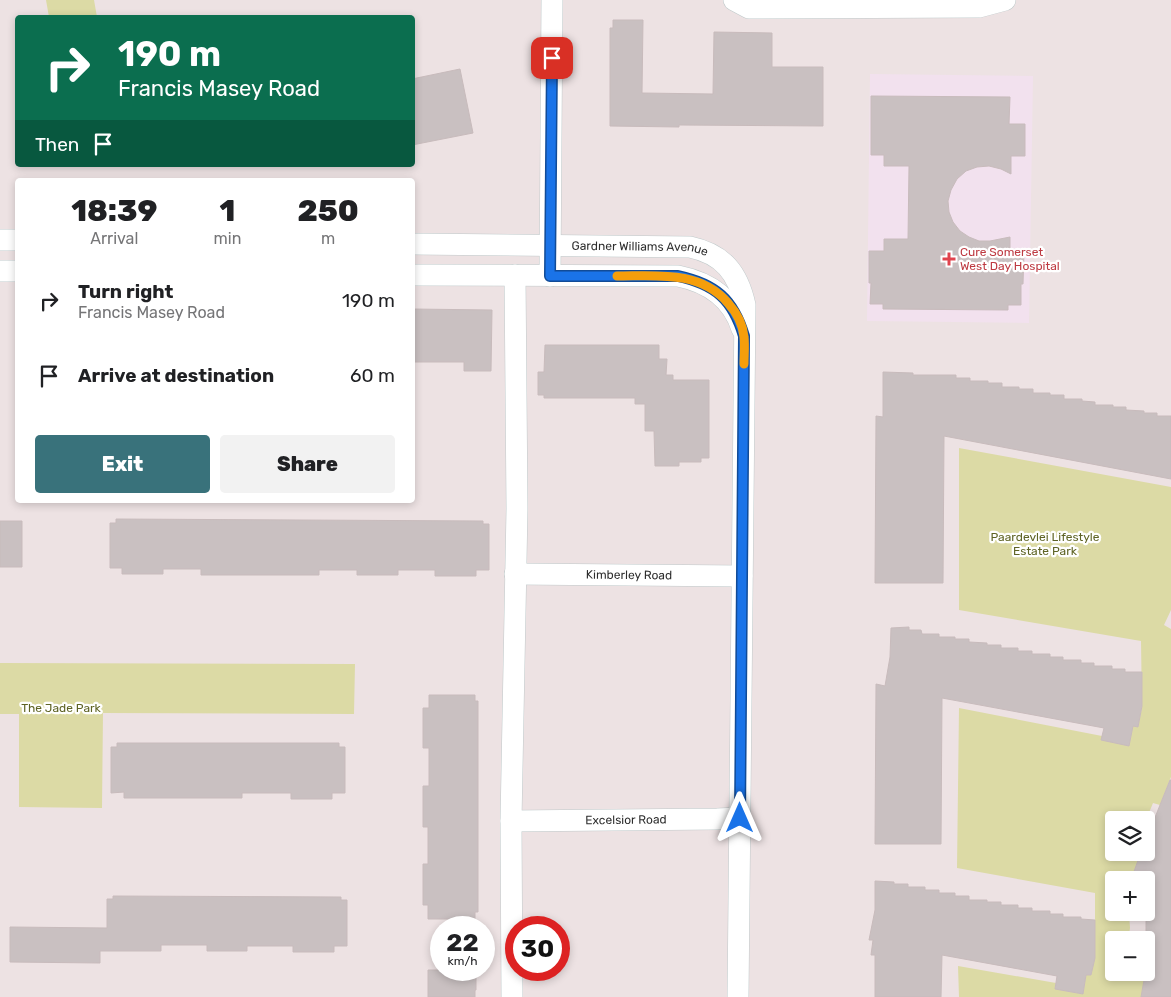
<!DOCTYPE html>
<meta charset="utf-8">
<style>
:root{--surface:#fff;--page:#f2f2f2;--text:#202124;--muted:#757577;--accent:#39727b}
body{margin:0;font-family:Rubik,sans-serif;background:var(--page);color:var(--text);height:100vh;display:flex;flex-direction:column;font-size:19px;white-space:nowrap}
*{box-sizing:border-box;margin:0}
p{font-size:16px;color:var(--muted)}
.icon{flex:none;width:28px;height:28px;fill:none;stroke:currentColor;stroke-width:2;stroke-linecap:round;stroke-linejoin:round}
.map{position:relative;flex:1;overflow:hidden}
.drawer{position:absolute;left:15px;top:178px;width:400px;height:325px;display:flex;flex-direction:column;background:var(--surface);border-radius:5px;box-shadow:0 2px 8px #0003}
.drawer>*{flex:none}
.guide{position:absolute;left:15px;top:15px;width:400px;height:152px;border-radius:5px;box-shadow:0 2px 8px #0003;background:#0b6e4f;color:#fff;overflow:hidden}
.fabs{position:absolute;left:1105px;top:811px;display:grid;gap:10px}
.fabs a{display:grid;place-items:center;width:50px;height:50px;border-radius:5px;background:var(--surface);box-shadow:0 2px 8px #0003;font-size:25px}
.speed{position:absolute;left:430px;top:916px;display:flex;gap:10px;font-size:25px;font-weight:700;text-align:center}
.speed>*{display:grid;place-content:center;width:65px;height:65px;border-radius:50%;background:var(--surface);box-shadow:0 2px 8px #0003;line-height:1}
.speed small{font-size:12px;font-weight:400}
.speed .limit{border:8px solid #d22;background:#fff;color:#111}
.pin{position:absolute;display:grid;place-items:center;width:42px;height:42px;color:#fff;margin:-21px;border-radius:10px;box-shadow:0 2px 8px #0006}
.me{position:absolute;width:55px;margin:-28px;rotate:0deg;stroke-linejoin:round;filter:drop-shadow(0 0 4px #0008)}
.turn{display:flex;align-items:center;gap:18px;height:105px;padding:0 20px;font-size:22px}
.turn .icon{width:65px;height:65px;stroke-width:2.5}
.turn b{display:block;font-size:35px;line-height:42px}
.then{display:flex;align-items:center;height:48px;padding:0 20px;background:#0003;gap:10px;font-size:19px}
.eta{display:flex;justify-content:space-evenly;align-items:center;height:85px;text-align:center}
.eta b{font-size:30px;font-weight:800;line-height:35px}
.primary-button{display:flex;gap:10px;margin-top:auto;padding:10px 20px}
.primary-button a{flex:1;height:58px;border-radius:5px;background:var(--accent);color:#fff;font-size:20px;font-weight:800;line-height:58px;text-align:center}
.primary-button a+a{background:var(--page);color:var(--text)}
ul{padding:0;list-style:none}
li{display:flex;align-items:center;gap:15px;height:75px;padding:0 20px}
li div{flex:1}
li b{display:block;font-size:19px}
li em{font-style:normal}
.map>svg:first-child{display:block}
.medical{fill:#f2e1ee}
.green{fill:#dcdaa5}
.building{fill:#c9c0c1;stroke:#c8bbbc}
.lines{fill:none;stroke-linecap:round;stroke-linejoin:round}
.street-casing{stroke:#bfc9ca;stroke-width:22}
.street{stroke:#fff;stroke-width:21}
.route-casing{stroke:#114b97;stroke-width:12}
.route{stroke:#1a73e8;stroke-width:9}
.slow{stroke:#f59e0b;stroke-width:9}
.health-dot{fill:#e0444e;stroke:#fff;stroke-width:2}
.labels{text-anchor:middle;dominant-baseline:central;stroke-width:4.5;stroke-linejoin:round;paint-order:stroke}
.street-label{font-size:12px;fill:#2d2d2d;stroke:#fff}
.health-label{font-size:12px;fill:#be3a42;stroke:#fff;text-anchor:start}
.park-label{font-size:12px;fill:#5e6324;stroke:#fff}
</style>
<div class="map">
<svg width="1171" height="997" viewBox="0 0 1171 997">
<rect width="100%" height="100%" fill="#ede2e3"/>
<!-- medical -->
<path class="medical" d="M870,74L1033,76L1029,323L867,321Z"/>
<!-- green -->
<path class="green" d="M46,0H94L97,17H49Z
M959,448L1171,487V610L1164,625L1171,629V777L1160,805L1153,803L1146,820H1114V852L1141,853L1132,877L1127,875L1125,880H1114V912L1129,913L1130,928L1128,940H1114V972L1146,973L1141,997H959L958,966L1056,983L1055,989L1083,994L1086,975H1091L1095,956V893L957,868L959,708L1102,736L1101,740L1129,745L1133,726L1138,727L1142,707L1141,641L959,610Z
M0,663L355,664L354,714L103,713L102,808L19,807V714H0Z"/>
<!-- building -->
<path class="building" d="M613,20H643L642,93L713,94L714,32L772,33V67H823V126L679,125V127L610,126V28H613Z
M460,69L473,133L412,145V79Z
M871,96L1010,97L1009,124H1025V156H1011V174L1001,169L989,166L977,167L966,171L957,179L951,190L948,201L949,212L953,222L960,231L969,237L979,241H990L1010,237V252H1024L1023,284H1021V305H1008V310L883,309V304H870L871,283H869V251H884V239H908L909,166H884V155H871Z
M412,309L492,310L491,371H464V362H412Z
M545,345H659V359H667L666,375H673V380H709V458H701V462H679V466H655L654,431H645V404H635V398H544V395H538V372H544Z
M883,372L913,373V375H956V378H970V381H988V383H1002V387H1019V389H1033V393H1050V395H1064V399H1082V401L1095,402V405H1113V407H1126V410L1144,411V413H1157V416H1171V479L944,436L943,583H875L876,416L883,417Z
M116,519L483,521V524H489V570H476V576H435V570H398V575H357V570H319V575H201V569H163V574H122V568H110V523H116Z
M0,521H22V567H0Z
M909,627V630H921L922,634H939V637H955V639H969V642L987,643V645H1001V648H1018V651H1032V654H1050V657H1063V660H1081V663H1094V666H1112V669H1125V672H1142V706L1138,727L1133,726L1129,746L1101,740L1104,728L942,698L941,844H875L876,684L885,686L890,657L891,628Z
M429,695H475V701H478V912H475V919H428V905H423V864H428V827H423V786H429V748H423V708H429Z
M117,743H339V747H345V793H332V799H291V793H242V798H124V792L111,793V747H117Z
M1170,780H1171V997H1141L1150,946L1146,945V880H1131L1141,852H1146V840Z
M875,881L894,882V884H908V887H925V890H939V893H955V896H969V900H987V902H1001V905H1018V908H1032V911H1050V914H1063V917H1081V919L1095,920V958L1091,975H1086L1083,994L1055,989L1057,976L942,955L941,997H875V955H871L873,940H869L875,910Z
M113,896L341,897V900H347V946H334V952H293V946H247V951H207V945H161V951H100V963L10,962V927L107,928V899H113Z
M428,970H476V990H475V997H428Z"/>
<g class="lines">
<defs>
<g id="street">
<path d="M734,0L749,8L979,7L1005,0"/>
<path d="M0,240H18"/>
<path id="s1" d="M412,244L690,247C723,254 738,273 745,305L738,997"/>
<path d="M0,271H18"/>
<path d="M412,275L678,276C708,282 732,297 742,329"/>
<path d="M550,276L552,0"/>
<path id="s2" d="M515,574L742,576"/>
<path id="s3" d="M511,821L717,819L739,818"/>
<path d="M512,997L511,821L517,509L515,275"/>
</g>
</defs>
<!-- street casing -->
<use href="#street" class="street-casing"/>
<!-- street -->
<use href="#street" class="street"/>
</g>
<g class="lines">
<defs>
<path id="route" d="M552,58L550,276H678C715,284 733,299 744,336L740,818"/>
</defs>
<!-- route casing -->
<use href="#route" class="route-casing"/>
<!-- route -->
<use href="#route" class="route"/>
<!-- slow -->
<path class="slow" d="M617,276C656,276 700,270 728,303C736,312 743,325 744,337C745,346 744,355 744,364"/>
</g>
<!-- markers -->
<path class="health-dot" d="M946.5 251.5h5v5h5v5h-5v5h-5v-5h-5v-5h5z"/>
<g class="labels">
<!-- street labels -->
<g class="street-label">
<text stroke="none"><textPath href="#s1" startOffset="228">Gardner Williams Avenue</textPath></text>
<text stroke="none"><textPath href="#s2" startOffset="114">Kimberley Road</textPath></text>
<text stroke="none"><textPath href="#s3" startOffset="115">Excelsior Road</textPath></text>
</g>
<!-- health labels -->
<g class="health-label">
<text x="960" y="252">Cure Somerset<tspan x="960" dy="14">West Day Hospital</tspan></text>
</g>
<!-- park labels -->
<g class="park-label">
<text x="1045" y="537">Paardevlei Lifestyle<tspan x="1045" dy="14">Estate Park</tspan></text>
<text x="61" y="708">The Jade Park</text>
</g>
</g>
</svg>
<div class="fabs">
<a><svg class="icon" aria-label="layers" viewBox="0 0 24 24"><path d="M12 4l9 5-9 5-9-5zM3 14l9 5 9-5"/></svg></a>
<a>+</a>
<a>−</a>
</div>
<div class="speed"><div>22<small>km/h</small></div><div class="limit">30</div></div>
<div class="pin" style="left:552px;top:58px;background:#d93025"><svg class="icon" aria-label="arrive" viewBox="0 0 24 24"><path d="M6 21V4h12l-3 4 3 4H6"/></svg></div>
<svg class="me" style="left:740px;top:818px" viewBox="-20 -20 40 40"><path d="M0-17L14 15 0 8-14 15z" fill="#1a73e8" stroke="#fff" stroke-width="4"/></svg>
<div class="guide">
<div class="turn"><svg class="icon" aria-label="right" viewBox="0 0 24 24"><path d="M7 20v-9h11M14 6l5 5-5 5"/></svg><div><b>190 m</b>Francis Masey Road</div></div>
<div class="then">Then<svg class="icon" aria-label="arrive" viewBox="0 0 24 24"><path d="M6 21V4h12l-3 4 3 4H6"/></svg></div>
</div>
<section class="drawer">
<div class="eta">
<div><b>18:39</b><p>Arrival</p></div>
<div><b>1</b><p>min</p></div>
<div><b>250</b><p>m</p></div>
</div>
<ul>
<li><svg class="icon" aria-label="right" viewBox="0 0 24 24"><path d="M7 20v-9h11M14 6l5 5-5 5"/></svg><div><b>Turn right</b><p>Francis Masey Road</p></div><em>190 m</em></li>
<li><svg class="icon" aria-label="arrive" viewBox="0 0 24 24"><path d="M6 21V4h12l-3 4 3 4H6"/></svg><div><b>Arrive at destination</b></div><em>60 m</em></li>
</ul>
<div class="primary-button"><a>Exit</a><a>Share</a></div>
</section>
</div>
